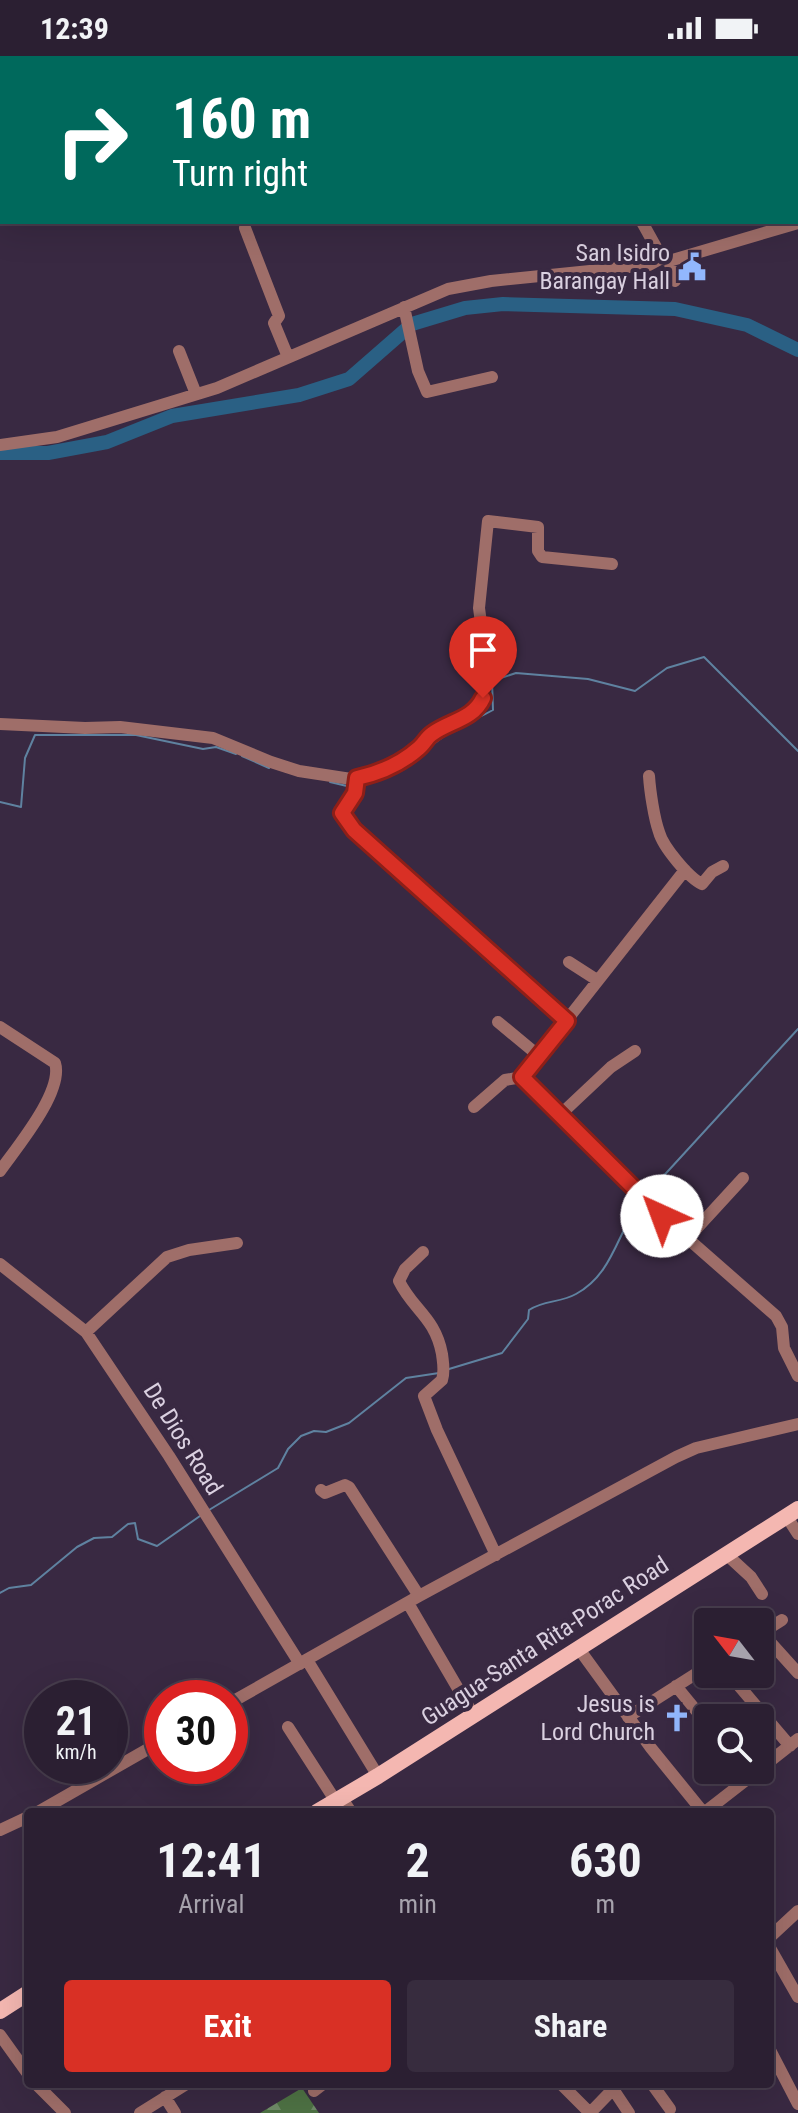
<!DOCTYPE html>
<style>
:root{--surface:#2b1f32;--page:#372c3e;--text:#f1f3f6;--muted:#a6a2ac;--line:#473d4d;--accent:#d93025}
body{margin:0;font-family:"Roboto Condensed",sans-serif;background:var(--page);color:var(--text);height:100vh;display:flex;flex-direction:column;font-size:30px;white-space:nowrap}
*{box-sizing:border-box;margin:0}
p{font-size:26px;color:var(--muted)}
.icon{flex:none;width:44px;height:44px;fill:none;stroke:currentColor;stroke-width:2;stroke-linecap:round;stroke-linejoin:round}
.map{position:relative;flex:1;overflow:hidden}
.sheet{position:absolute;left:24px;top:1752px;width:750px;height:280px;display:flex;flex-direction:column;background:var(--surface);border-radius:8px;box-shadow:0 8px 32px #0002,0 0 0 2px var(--line)}
.sheet>*{flex:none}
.hud{position:absolute;left:0px;top:0px;width:798px;height:168px;box-shadow:0 8px 32px #0002,0 0 0 2px var(--line);background:#00695c;color:#fff;overflow:hidden}
.needle{width:52px;rotate:301deg}
.buttons{position:absolute;left:694px;top:1552px;display:grid;gap:16px}
.buttons a{display:grid;place-items:center;width:80px;height:80px;border-radius:8px;background:var(--surface);box-shadow:0 8px 32px #0002,0 0 0 2px var(--line);font-size:40px}
.speed{position:absolute;left:24px;top:1624px;display:flex;gap:16px;font-size:40px;font-weight:700;text-align:center}
.speed>*{display:grid;place-content:center;width:104px;height:104px;border-radius:50%;background:var(--surface);box-shadow:0 8px 32px #0002,0 0 0 2px var(--line);line-height:1}
.speed small{font-size:20px;font-weight:400}
.speed .limit{border:12px solid #d22;background:#fff;color:#111}
.pin{position:absolute;display:grid;place-items:center;width:68px;height:68px;color:#fff;margin:-82px -34px;border-radius:50% 50% 50% 0;rotate:-45deg;box-shadow:0 0 8px #0007}
.pin .icon{rotate:45deg}
.me{position:absolute;width:88px;margin:-44px;rotate:317deg;stroke-linejoin:round;filter:drop-shadow(0 0 6px #0008)}
.turn{display:flex;align-items:center;gap:28px;height:168px;padding:0 40px;font-size:36px}
.turn .icon{width:104px;height:104px;stroke-width:2.5}
.turn b{display:block;font-size:56px;line-height:68px}
.eta{display:flex;justify-content:space-evenly;align-items:center;height:136px;text-align:center}
.eta b{font-size:48px;font-weight:700;line-height:56px}
.primary-button{display:flex;gap:16px;margin-top:auto;padding:16px 40px}
.primary-button a{flex:1;height:92px;border-radius:8px;background:var(--accent);color:#fff;font-size:32px;font-weight:700;line-height:92px;text-align:center}
.primary-button a+a{background:var(--page);color:var(--text)}
.status{display:flex;justify-content:space-between;align-items:center;height:56px;padding:0 40px;background:var(--surface);direction:ltr}
.status svg{height:22px;fill:currentColor}
.map>svg:first-child{display:block}
.forest{fill:url(#forest-firs)}
.lines{fill:none;stroke-linecap:round;stroke-linejoin:round}
.stream{stroke:#5f82a0;stroke-width:2}
.river{stroke:#2a6084;stroke-width:14}
.minor{stroke:#9f6e69;stroke-width:12}
.major{stroke:#f4b7b1;stroke-width:16}
.route-casing{stroke:#8d1f18;stroke-width:20}
.route{stroke:#d93025;stroke-width:14}
.labels{text-anchor:middle;dominant-baseline:central;stroke-width:8;stroke-linejoin:round;paint-order:stroke}
.poi-label{font-size:24px;fill:#dad0e0;stroke:#392942;text-anchor:end}
.street-label{font-size:24px;fill:#dad0e0;stroke:#392942}
</style>
<div class="status"><b>12:39</b><svg viewBox="0 0 49 12"><path d="M0 12V9h3v3zM5 12V6h3v6zM10 12V3h3v9zM15 12V0h3v12zM26 1h20v11H26zM47 4h2v5h-2z"/></svg></div>
<div class="map">
<svg width="798" height="2057" viewBox="0 0 798 2057">
<defs>
<pattern id="forest-firs" width="22" height="20" patternUnits="userSpaceOnUse" patternTransform="scale(2)"><rect width="22" height="20" fill="#4e7244"/><path d="M5 1l3.5 6h-7zM16 11l3.5 6h-7z" fill="#6f8b68"/></pattern>
</defs>
<rect width="100%" height="100%" fill="#392942"/>
<!-- forest -->
<path class="forest" d="M302,2032L319,2057H260L265,2054Z"/>
<g class="lines">
<!-- stream -->
<path class="stream" d="M242,700L269,712
M330,726L351,731
M361,729C394,723 416,700 443,681C458,670 477,663 493,654L492,625L516,617L588,623L635,635L667,612L704,601L798,695
M0,746L21,751L25,702L35,679H136L203,693L216,691L236,698
M647,1138L798,973
M449,1313L502,1297L528,1263L529,1254C544,1244 560,1247 576,1238C613,1218 617,1177 640,1146
M209,1454L278,1412L288,1393L301,1380L314,1375L326,1376L349,1367L406,1322L439,1317
M0,1537L9,1532L31,1529L77,1491L94,1482L112,1481L128,1468L135,1467L138,1483L157,1490L200,1460"/>
<!-- river -->
<path class="river" d="M0,397H48L107,386L172,360L299,339L349,323L412,268L465,252L503,248L675,253L747,269L798,294"/>
<!-- minor -->
<path class="minor" d="M378,0L384,2
M746,0L747,2
M796,145L798,152
M642,166L662,202
M245,172L279,260L274,267L288,301
M669,205L675,225
M404,251L418,315L427,336L492,321
M179,295L196,338
M0,389L57,381L217,332L448,233L491,225L649,209L662,202L669,205L798,167
M0,668L85,672L120,671L213,682L271,706L299,715L351,723L379,716L400,706L433,677L457,666L480,648L487,611L479,552L488,465L538,471V495L542,501L612,508
M649,720C650,735 654,762 659,776C663,791 689,822 702,828L712,816L723,810
M357,722L355,737L342,757L354,774L567,965
M685,814L522,1021L662,1160L776,1260L782,1271L784,1292L798,1320
M569,906L597,924
M498,966L539,1000
M0,971L55,1007C64,1035 17,1091 0,1115
M474,1051L505,1024L522,1021
M561,1058L611,1011L635,995
M687,1183L743,1122
M423,1196L405,1213L399,1225C413,1254 435,1261 442,1298C443,1307 445,1315 442,1324L424,1340L437,1374L496,1499
M0,1208L86,1276L169,1400L300,1608
M86,1276L167,1201L189,1194L237,1187
M321,1434L325,1437L345,1429L349,1431L419,1540
M787,1461L798,1478
M726,1498L751,1521L762,1538
M408,1547L474,1660
M762,1577L798,1617
M760,1578L782,1564
M579,1593L651,1692L703,1756
M307,1604L378,1720
M729,1618L790,1690
M676,1630L708,1669
M230,1647L419,1540L676,1401L696,1392L798,1368
M628,1661L708,1610
M288,1671L335,1744
M760,1713L798,1683
M341,1741L351,1756
M38,1756L162,1685
M705,1756L759,1714
M0,1774L28,1761
M770,1881L798,1855
M770,1892L798,1941
M0,1979L28,2018
M770,1994L798,2048
M36,2028L65,2057
M561,2028L590,2057L618,2028
M652,2028L670,2053
M613,2033L629,2057
M314,2035L323,2028
M165,2041L175,2057
M140,2057L185,2029"/>
<!-- major -->
<path class="major" d="M317,1756L378,1720L798,1453
M0,1955L28,1937"/>
</g>
<g class="lines">
<defs>
<path id="route" d="M483,642C473,664 449,665 432,678C427,681 424,688 419,692C401,708 380,717 357,722L355,737L342,757L354,774L567,965L522,1021L662,1160"/>
</defs>
<!-- route casing -->
<use href="#route" class="route-casing"/>
<!-- route -->
<use href="#route" class="route"/>
</g>
<!-- icons -->
<defs>
<symbol id="civic-bare" viewBox="-9 -9 18 18"><path d="M-.6-6.5H3V-4.5H.6V-3L4-1V1h2V6H-6V1h2V-1L-.6-3ZM-1.2 2.5V6h2.4V2.5Z" fill="#92b7fd" stroke="#392942" stroke-width="2.5" paint-order="stroke"/></symbol>
<symbol id="church-bare" viewBox="-9 -9 18 18"><path d="M-1.2-6h2.4v3.5h3.3v2.4h-3.3V6h-2.4V-.1h-3.3v-2.4h3.3Z" fill="#92b7fd" stroke="#392942" stroke-width="2.5" paint-order="stroke"/></symbol>
</defs>
<g fill-rule="evenodd">
<use href="#civic-bare" x="672" y="191" width="40" height="40"/>
<use href="#church-bare" x="657" y="1642" width="40" height="40"/>
</g>
<g class="labels">
<!-- poi labels -->
<g class="poi-label">
<text x="670" y="197">San Isidro<tspan x="670" dy="28">Barangay Hall</tspan></text>
<text x="655" y="1648">Jesus is<tspan x="655" dy="28">Lord Church</tspan></text>
</g>
<!-- street labels -->
<g class="street-label">
<text transform="translate(183 1383) rotate(58)">De Dios Road</text>
<text transform="translate(545 1585) rotate(-33)">Guagua-Santa Rita-Porac Road</text>
</g>
</g>
</svg>
<div class="buttons">
<a><svg class="needle" viewBox="-14 -14 28 28"><path d="M0-13l5 13h-10z" fill="#e53935"/><path d="M0 13l5-13h-10z" fill="#a6a2ac"/></svg></a>
<a><svg class="icon" aria-label="search" viewBox="0 0 24 24"><circle cx="10" cy="10" r="6"/><path d="M15 15l6 6"/></svg></a>
</div>
<div class="speed"><div>21<small>km/h</small></div><div class="limit">30</div></div>
<div class="pin" style="left:483px;top:642px;background:#d93025"><svg class="icon" aria-label="arrive" viewBox="0 0 24 24"><path d="M6 21V4h12l-3 4 3 4H6"/></svg></div>
<svg class="me" style="left:662px;top:1160px" viewBox="-20 -20 40 40"><circle r="19" fill="#fff"/><path d="M0-13L10 11 0 6-10 11z" fill="#d93025"/></svg>
<div class="hud">
<div class="turn"><svg class="icon" aria-label="right" viewBox="0 0 24 24"><path d="M7 20v-9h11M14 6l5 5-5 5"/></svg><div><b>160 m</b>Turn right</div></div>
</div>
<section class="sheet">
<div class="eta">
<div><b>12:41</b><p>Arrival</p></div>
<div><b>2</b><p>min</p></div>
<div><b>630</b><p>m</p></div>
</div>
<div class="primary-button"><a>Exit</a><a>Share</a></div>
</section>
</div>
